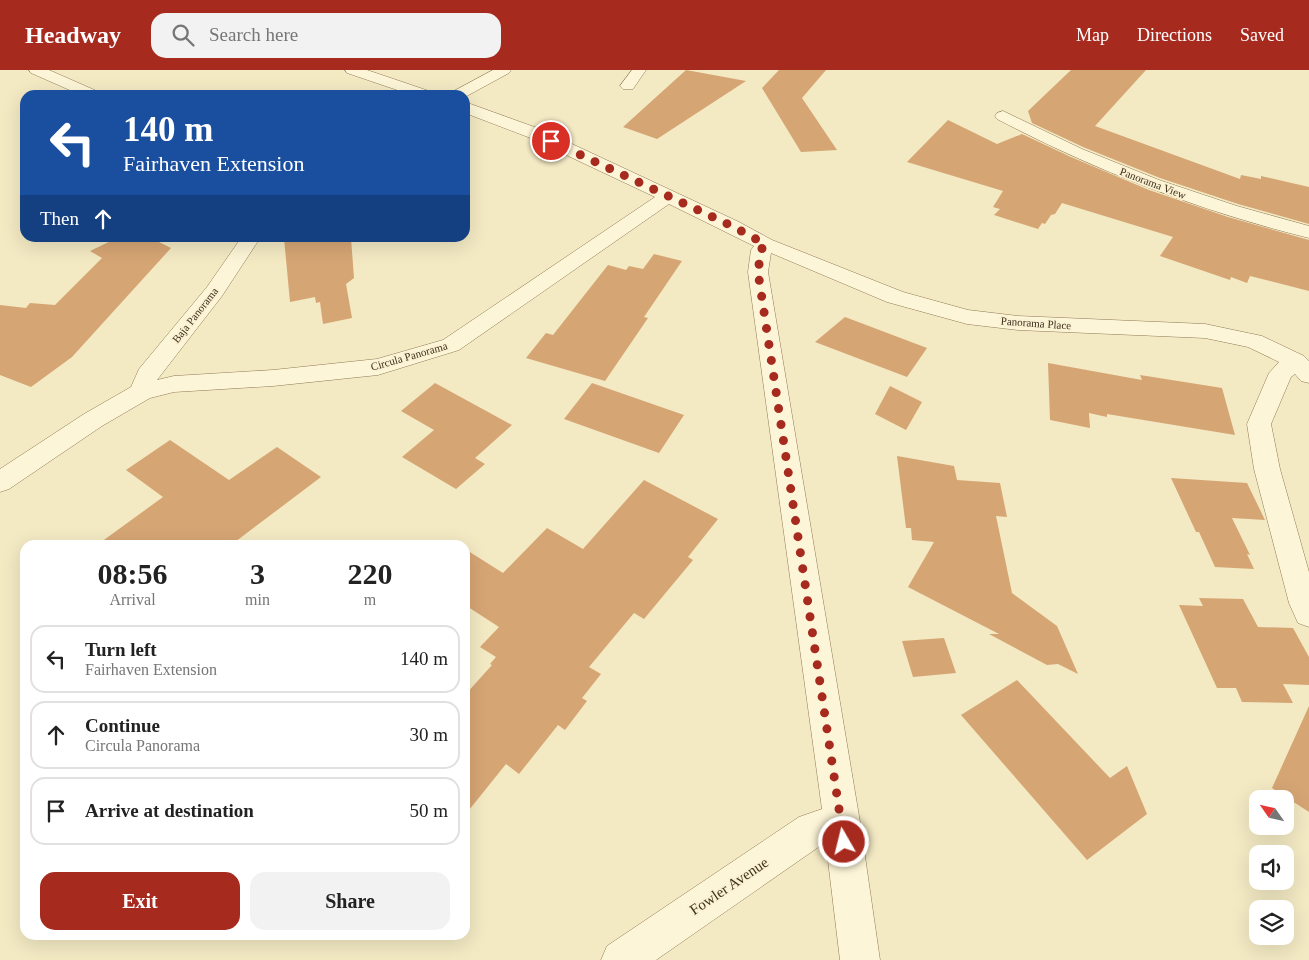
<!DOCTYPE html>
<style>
:root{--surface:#fff;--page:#f2f2f2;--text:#222;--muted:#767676;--line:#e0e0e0;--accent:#a72a1f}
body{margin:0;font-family:Georgia,serif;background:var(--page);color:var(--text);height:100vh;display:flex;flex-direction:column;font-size:19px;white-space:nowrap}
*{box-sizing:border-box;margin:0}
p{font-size:16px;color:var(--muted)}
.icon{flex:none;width:28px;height:28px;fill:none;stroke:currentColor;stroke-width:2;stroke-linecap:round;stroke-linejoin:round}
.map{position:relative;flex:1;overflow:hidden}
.side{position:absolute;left:20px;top:470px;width:450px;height:400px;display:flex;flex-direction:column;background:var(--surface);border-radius:15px;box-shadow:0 5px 20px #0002}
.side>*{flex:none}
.banner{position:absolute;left:20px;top:20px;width:450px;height:152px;border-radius:15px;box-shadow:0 5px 20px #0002;background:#1a4fa0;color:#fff;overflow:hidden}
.needle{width:32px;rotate:304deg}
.tools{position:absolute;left:1249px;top:720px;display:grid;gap:10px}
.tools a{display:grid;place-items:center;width:45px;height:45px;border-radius:10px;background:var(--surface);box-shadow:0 5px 20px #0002;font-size:25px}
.pin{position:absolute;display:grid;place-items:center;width:42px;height:42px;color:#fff;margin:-21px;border:2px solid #fff;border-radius:50%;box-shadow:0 1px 5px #0007}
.me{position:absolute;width:55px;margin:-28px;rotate:352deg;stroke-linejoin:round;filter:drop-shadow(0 0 4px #0008)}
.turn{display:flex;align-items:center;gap:18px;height:105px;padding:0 20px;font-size:22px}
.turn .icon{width:65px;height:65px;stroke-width:2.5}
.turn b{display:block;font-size:35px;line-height:42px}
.then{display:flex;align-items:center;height:48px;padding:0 20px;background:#0003;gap:10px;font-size:19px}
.eta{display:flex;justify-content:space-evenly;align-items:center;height:85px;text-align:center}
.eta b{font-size:30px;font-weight:700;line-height:35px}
.cta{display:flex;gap:10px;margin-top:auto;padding:10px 20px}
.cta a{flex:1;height:58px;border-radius:15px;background:var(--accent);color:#fff;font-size:20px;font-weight:700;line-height:58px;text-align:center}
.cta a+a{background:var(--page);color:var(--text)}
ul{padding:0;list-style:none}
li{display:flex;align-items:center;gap:15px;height:68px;margin:0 10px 8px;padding:0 10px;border:2px solid var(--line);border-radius:15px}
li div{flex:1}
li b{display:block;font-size:19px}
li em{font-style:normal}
header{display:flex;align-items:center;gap:30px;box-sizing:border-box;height:70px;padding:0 25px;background:var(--accent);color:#fff}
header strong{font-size:24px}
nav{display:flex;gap:28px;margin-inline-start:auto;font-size:18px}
.search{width:350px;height:45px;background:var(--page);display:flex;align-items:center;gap:12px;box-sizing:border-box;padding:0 18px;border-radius:15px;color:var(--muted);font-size:19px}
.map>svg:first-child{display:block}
.building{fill:#d6a574}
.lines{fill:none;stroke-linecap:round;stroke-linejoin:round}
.minor-casing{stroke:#907a57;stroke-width:1}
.minor{fill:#fdf5d7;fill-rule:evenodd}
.route{stroke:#a72a1f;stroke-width:9;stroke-dasharray:0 16.2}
.labels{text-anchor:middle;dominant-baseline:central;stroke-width:4;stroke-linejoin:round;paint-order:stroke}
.far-street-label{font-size:11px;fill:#3e301d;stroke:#faf2d3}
.near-street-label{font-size:15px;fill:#3e301d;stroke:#faf2d3}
</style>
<header>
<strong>Headway</strong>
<div class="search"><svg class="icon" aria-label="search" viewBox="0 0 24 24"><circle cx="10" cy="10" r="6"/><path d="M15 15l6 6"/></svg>Search here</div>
<nav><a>Map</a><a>Directions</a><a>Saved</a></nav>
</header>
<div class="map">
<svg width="1309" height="890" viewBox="0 0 1309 890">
<rect width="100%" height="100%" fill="#f3e9c3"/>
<!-- building -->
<path class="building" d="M686,0L746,11L657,69L623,57Z
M779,0H826L802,28L837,80L801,82L762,18Z
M1071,0H1146L1095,56L1240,109L1241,105L1261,109V106L1309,117V154L1238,134L1160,108L1083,77L1032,53L1028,41Z
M948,50L997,74L1022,64L1071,87L1149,120L1228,147L1309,170V221L1250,206L1247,213L1231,207L1230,210L1160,186L1173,167L1062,133L1055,144L1051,145L1045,154L1042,153L1038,159L994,145L1000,139L993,137L1003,121L907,92Z
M117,168H151L171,178L72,287L31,317L0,305V235L26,238L30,233L55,235L102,188L90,181Z
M284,168H351L354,208L346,214L352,248L323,254L320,232L316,233L315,227L290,232Z
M654,184L682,191L644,247L648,248L605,311L526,288L546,263L553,265L608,195L626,200L629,196L643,199Z
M845,247L927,278L907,307L815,272Z
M1048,293L1142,310L1140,305L1222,318L1235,365L1107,344V347L1089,343L1090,358L1050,350Z
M435,313L512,355L475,388L485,394L456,419L402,387L434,360L401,341Z
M592,313L684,345L659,383L564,349Z
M890,316L922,332L906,360L875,344Z
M170,370L229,410L277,377L321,407L231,475H97L163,427L126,400Z
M897,386L954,396L957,410L1000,413L1007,447L996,446L1012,523L1057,556L1078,604L1058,594L1047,595L989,564H999L908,517L934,472L912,470L911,458H906Z
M1171,408L1247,413L1265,450L1232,448L1250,485L1247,484L1254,499L1215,497L1199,462H1196Z
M644,410L718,449L688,487L693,490L644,549L634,543L589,597L601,604L582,628L587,631L565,660L558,655L519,704L506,694L465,745V625L492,595L490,594L496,587L480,577L499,557L465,535V479L503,503L547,458L583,479Z
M1199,528L1243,529L1258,557L1293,558L1309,587V615L1283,614L1293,633L1242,632L1236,618H1217L1179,535L1203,536Z
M944,568L956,603L913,607L902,571Z
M1017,610L1110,708L1127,696L1147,744L1087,790L961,645Z
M1309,636V742L1272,718Z"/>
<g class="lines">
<defs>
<path id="minor" d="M29,0H49L99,22L102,25H81L31,3Z
M345,0H367L432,22L435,25H412L347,3Z
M493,0H511L509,3L465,27V25H449L452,22Z
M632,0H646L633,19H623L620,16Z
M465,32L540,59L739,152L772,170L903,222L968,240L1018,246L1205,254L1262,266L1304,286L1309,291V313L1301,311L1295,304L1291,307L1271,354L1280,399L1309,502V557L1298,553L1289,533L1254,399L1247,354L1269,303L1279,292L1248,277L1205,268L1018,260L967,254L887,232L771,183L768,202L860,752L880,890H840L826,774L820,776L656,890H601L607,876L799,747L822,739L748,202L751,180L754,176L669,134L459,280L378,305L273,316L174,322L150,328L102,356L9,419L0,422V399L84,344L131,317L139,299L207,217L241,168H260L222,226L157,310L174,306L273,300L377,289L443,270L655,127L528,67L465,43Z
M1003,41L1082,79L1159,110L1237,136L1309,156V168C1200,141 1096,101 997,49L995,46L997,43Z"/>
</defs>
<!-- minor casing -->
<use href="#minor" class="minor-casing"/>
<!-- minor -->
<use href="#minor" class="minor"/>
</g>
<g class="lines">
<!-- route -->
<path class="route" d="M551,71L732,156L765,174L761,180L758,202L844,772"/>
</g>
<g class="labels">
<!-- far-street labels -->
<g class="far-street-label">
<text transform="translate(1153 113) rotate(21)">Panorama View</text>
<text transform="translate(195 245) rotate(-52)">Baja Panorama</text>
<text transform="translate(1036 253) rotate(4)">Panorama Place</text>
<text transform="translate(409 286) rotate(-16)">Circula Panorama</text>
</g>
<!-- near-street labels -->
<g class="near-street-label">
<text transform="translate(729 816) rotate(-34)">Fowler Avenue</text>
</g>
</g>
</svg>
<div class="tools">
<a><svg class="needle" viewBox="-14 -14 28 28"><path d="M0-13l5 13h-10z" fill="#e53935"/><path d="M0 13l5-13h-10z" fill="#767676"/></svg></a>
<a><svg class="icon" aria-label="sound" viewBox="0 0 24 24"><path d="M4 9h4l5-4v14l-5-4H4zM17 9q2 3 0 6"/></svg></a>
<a><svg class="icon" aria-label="layers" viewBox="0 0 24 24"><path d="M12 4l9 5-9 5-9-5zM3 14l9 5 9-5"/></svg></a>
</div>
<div class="pin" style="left:551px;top:71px;background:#d93025"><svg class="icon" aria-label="arrive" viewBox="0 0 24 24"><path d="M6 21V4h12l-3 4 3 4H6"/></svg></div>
<svg class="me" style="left:844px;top:772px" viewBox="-20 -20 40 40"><circle r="17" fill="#a72a1f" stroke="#fff" stroke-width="3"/><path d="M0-11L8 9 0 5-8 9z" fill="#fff"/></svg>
<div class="banner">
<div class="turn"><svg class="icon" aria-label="left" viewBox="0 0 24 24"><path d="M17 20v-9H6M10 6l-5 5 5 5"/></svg><div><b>140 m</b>Fairhaven Extension</div></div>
<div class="then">Then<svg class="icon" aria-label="ahead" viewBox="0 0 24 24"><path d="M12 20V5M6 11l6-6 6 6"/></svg></div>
</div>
<section class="side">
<div class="eta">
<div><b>08:56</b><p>Arrival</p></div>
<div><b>3</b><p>min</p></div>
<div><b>220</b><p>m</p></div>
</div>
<ul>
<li><svg class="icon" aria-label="left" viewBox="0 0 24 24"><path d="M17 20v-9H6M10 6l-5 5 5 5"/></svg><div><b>Turn left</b><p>Fairhaven Extension</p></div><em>140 m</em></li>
<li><svg class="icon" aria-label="ahead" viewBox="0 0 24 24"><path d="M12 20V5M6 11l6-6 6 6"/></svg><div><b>Continue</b><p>Circula Panorama</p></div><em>30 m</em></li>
<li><svg class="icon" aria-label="arrive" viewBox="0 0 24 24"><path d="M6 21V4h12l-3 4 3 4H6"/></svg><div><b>Arrive at destination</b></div><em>50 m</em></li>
</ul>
<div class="cta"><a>Exit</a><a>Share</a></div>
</section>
</div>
